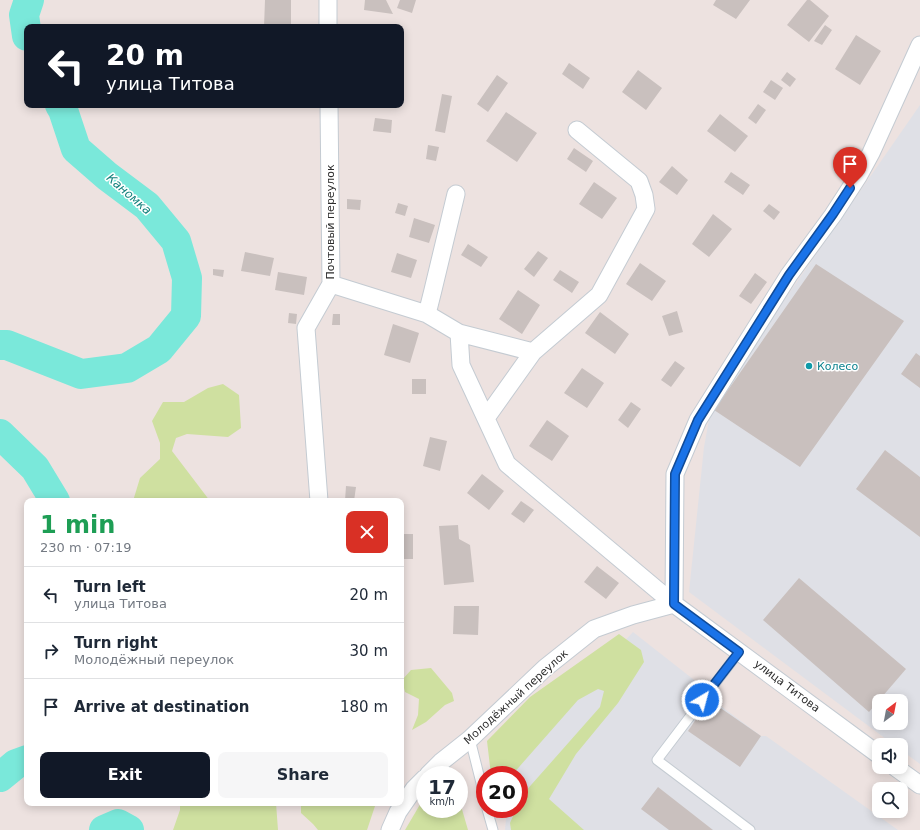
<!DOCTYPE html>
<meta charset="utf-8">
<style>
:root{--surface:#fff;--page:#f6f6f7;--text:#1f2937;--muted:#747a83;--line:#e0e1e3;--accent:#111827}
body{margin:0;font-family:"DejaVu Sans",sans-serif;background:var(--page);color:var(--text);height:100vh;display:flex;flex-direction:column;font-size:15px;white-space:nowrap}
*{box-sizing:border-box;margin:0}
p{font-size:13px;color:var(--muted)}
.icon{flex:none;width:22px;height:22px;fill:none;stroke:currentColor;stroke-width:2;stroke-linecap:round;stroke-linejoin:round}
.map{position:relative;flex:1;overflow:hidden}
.sheet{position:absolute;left:24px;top:498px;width:380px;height:308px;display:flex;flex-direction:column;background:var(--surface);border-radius:8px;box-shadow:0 2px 10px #0003}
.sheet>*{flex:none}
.guide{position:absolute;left:24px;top:24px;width:380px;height:84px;border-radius:8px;box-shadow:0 2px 10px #0003;background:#111827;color:#fff;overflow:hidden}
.needle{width:26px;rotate:32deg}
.tools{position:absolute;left:872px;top:694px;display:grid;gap:8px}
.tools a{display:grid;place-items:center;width:36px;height:36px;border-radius:8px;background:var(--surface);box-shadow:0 2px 10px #0003;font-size:20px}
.speed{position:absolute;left:416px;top:766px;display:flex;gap:8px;font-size:20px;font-weight:700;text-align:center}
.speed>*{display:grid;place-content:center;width:52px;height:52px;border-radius:50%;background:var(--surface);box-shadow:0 2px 10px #0003;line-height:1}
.speed small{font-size:10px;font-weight:400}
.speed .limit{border:6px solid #d22;background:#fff;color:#111}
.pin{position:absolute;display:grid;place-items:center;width:34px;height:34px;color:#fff;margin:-41px -17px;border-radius:50% 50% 50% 0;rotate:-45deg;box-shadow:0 0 4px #0007}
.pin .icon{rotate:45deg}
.me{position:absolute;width:44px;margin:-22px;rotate:37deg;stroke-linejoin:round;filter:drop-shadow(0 0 3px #0008)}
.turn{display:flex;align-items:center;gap:14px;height:84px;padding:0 16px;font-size:18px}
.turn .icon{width:52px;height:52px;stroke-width:2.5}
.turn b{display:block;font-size:28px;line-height:34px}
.round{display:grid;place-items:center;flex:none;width:42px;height:42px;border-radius:8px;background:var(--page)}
.overview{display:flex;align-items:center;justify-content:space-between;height:68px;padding:0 16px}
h1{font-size:24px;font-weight:700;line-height:30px;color:#1e9e55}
.primary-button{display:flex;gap:8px;margin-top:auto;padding:8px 16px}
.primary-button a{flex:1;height:46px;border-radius:8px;background:var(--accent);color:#fff;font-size:16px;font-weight:700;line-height:46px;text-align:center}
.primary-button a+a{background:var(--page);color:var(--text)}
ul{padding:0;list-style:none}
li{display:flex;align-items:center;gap:12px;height:56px;padding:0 16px;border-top:1px solid var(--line)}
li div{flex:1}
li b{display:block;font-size:15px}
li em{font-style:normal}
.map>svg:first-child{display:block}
.industrial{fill:#dfe0e6;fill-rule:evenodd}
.green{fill:#cfe0a0}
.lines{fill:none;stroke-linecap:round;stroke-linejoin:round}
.river{stroke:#7ae8da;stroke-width:30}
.building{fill:#c9c0be}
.service-casing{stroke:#c4cbd2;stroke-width:11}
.minor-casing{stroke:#c4cbd2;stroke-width:19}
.service{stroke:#fff;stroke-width:9}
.minor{stroke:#fff;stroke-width:17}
.route-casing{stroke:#114b97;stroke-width:10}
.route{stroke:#1a73e8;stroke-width:7}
.culture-dot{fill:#0f9aa8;stroke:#fff;stroke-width:1.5}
.labels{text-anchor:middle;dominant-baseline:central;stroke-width:3;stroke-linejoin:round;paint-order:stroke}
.street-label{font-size:11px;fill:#2c2c2c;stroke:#fff}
.culture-label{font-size:11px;fill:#0d838f;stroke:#fff;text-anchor:start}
.water-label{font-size:12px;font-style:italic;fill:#15827d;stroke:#fff}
</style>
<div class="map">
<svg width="920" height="830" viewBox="0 0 920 830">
<rect width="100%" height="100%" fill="#ede2e0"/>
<!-- industrial -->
<path class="industrial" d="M920,105V764L901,750V745H894L689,592L704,447L711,409L767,325ZM879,701H901V723H879Z
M633,632L698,683L710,698L761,736H766L898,830H505L507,809H519V775H510L511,763Z"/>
<!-- green -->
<path class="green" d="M223,384L239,395L241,428L228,437L187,434L176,438L172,451L210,501H133L140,478L160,459V443L152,421L163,402H184L208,388Z
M619,634L641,650L644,662L618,703L576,754L549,799L584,830H511L510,823L516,809H519V803L524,793L600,707L604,691L598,689L578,700L512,775H491L487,741L530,697Z
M431,668L452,693L454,701L445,705L426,722L412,730L418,715L419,699L405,692L402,680L411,670Z
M425,796V809H459V799L468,830H405Z
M180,803H276L278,830H173L180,810Z
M301,803H376L367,830H318L313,824L301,813Z"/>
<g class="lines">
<!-- river -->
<path class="river" d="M27,36L24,15L29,0
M0,345H7L81,374L127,368L159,349L186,316L187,278L176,241L147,206L107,176L76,149L63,110L60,105
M0,434L35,468L55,501
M0,777L16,764L27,760
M104,830L118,824L129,830"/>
</g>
<!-- building -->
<path class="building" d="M265,0H291V27H264Z
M365,0H386L393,14L364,10Z
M400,0H416L412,13L397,8Z
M716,0H750L736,19L713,5Z
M807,0H810L829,16L809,42L787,25Z
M825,25L832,30L822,45L814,41Z
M856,35L881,51L860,85L835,69Z
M569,63L590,78L583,89L562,74Z
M638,70L662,88L646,110L622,92Z
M787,72L796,79L790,87L781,80Z
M497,75L508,83L488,112L477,104Z
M771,80L783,88L775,100L763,92Z
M442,94L452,96L445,133L435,131Z
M758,104L766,110L756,124L748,118Z
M506,112L537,133L517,162L486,141Z
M720,114L748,136L735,152L707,131Z
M375,118L392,120L391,133L373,131Z
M428,145L439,147L436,161L426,159Z
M574,148L593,161L586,172L567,159Z
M672,166L688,180L677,195L659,182Z
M731,172L750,185L743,195L724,182Z
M594,182L617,198L602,219L579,204Z
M347,199L361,200L360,210L347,209Z
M398,203L408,206L405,216L395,213Z
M769,204L780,212L774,220L763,211Z
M713,214L732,229L709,257L692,244Z
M414,218L435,225L429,243L409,237Z
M468,244L488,257L481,267L461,255Z
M538,251L548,258L534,277L524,269Z
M245,252L274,258L270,276L241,271Z
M397,253L417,260L411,278L391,272Z
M640,263L666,281L652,301L626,284Z
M816,264L904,321L800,467L714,410Z
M213,269L224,270L223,277L213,275Z
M560,270L579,282L572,293L553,280Z
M278,272L307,277L304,295L275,290Z
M755,273L767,282L751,304L739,296Z
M518,290L540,305L522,334L499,319Z
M677,311L683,332L669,336L662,316Z
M600,312L629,334L615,354L585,333Z
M289,313L297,314L296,324L288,323Z
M333,314H340V325H332Z
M393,324L419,333L410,363L384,355Z
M916,353L920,356V388L901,374Z
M675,361L685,368L671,387L661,380Z
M582,368L604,383L587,408L564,393Z
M412,379H426V394H412Z
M631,402L641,409L628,428L618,420Z
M547,420L569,436L552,461L529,446Z
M430,437L447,441L440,471L423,466Z
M885,450L920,477V537L856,489Z
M482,474L504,491L489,510L467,493Z
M346,486L356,487L354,501H345Z
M521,501L534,510L524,523L511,514Z
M458,525L459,539L470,545L474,582L444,585L439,526Z
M401,534H413V559H401Z
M597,566L619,583L606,599L584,582Z
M799,578L906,669L869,712L763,620Z
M454,606H479L478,635L453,634Z
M709,700L761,736L740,767L688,731Z
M658,787L713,830H669L641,809Z"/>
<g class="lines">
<defs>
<path id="service" d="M739,652L657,760L750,830
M470,739L485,799
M487,809L493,830"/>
<path id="minor" d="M328,0V27
M331,284L427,314L459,333L461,365L507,464L674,604L879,755
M427,314L433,290L456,194
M459,333L533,352L486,418
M533,352L599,295L646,209L644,195L639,181L577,130
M319,501L306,328L331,284L329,105
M674,604L675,474L698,420L789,275L833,215L859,175L871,153L920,45
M895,767L920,785
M428,775L441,762L470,739L545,668L594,629L633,615L674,604
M390,830L398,812L414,789L425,778"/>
</defs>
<!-- service casing -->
<use href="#service" class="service-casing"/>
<!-- minor casing -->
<use href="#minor" class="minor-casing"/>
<!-- service -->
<use href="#service" class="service"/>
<!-- minor -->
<use href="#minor" class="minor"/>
</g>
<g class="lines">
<defs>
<path id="route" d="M702,700L739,652L674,604L675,474L698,420L789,275L833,214L850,188"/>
</defs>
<!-- route casing -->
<use href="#route" class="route-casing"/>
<!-- route -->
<use href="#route" class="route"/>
</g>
<!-- markers -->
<circle class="culture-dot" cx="809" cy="366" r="4"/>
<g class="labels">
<!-- street labels -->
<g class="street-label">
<text transform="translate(330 222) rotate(-90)">Почтовый переулок</text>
<text transform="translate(787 686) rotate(37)">улица Титова</text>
<text transform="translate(516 697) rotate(-42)">Молодёжный переулок</text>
</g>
<!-- culture labels -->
<g class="culture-label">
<text x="817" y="366">Колесо</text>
</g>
<!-- water labels -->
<g class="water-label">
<text transform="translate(129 194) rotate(41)">Каномка</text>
</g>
</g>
</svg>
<div class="tools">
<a><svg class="needle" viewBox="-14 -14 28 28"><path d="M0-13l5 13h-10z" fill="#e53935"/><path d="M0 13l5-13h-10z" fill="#747a83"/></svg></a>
<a><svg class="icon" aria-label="sound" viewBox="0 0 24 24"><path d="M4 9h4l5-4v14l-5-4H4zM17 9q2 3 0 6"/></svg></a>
<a><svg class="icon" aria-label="search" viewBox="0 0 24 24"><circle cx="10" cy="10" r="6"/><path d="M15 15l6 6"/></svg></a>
</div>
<div class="speed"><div>17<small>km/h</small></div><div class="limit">20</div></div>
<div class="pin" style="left:850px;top:188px;background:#d93025"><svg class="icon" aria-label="arrive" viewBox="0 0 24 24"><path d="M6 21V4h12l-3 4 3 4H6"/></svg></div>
<svg class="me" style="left:702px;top:700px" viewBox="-20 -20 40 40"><circle r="17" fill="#1a73e8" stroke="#fff" stroke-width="3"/><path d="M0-11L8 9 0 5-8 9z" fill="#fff"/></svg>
<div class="guide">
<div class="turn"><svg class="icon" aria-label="left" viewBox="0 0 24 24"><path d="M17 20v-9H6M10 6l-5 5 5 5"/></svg><div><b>20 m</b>улица Титова</div></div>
</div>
<section class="sheet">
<div class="overview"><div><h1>1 min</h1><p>230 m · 07:19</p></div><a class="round" style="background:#d93025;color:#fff"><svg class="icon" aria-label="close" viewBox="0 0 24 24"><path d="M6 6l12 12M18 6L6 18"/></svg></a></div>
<ul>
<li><svg class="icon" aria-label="left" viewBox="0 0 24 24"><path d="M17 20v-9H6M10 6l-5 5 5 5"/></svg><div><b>Turn left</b><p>улица Титова</p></div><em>20 m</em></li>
<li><svg class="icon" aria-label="right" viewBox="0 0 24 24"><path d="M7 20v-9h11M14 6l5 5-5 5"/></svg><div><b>Turn right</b><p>Молодёжный переулок</p></div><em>30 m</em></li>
<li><svg class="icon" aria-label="arrive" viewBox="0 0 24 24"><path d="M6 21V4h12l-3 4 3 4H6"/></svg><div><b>Arrive at destination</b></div><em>180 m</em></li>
</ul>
<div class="primary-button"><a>Exit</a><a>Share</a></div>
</section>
</div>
